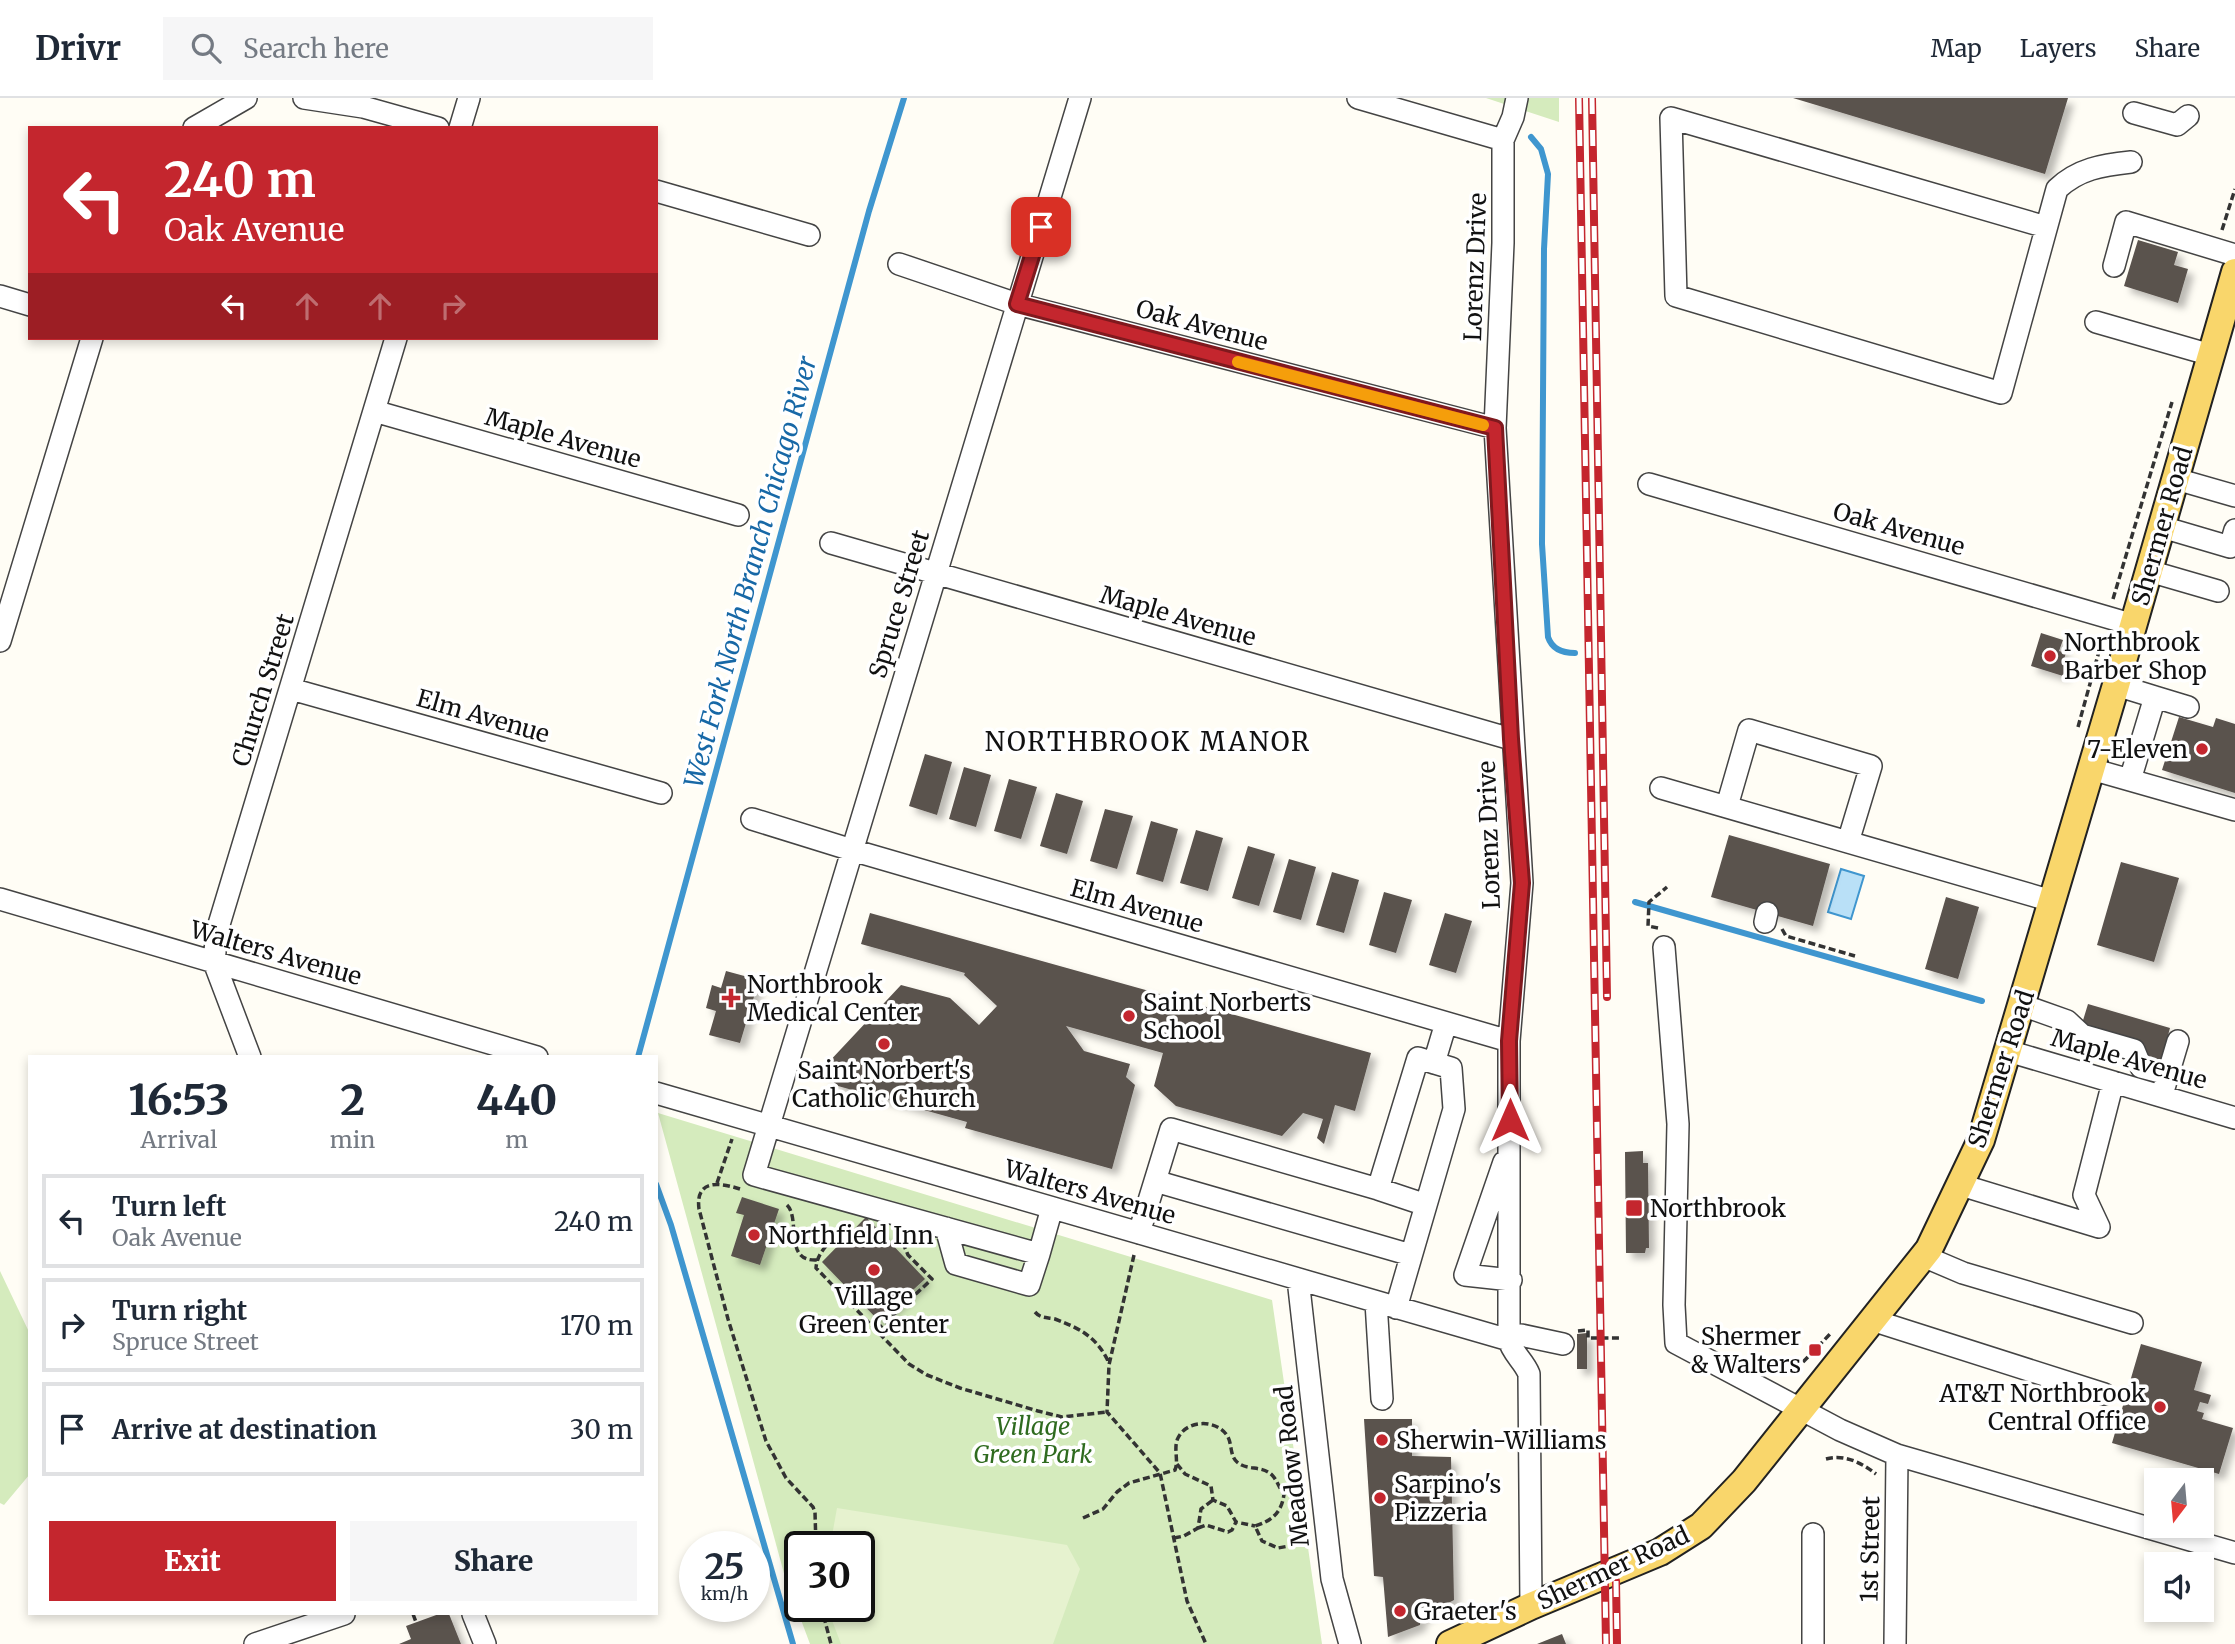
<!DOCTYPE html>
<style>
:root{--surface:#fff;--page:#f6f6f7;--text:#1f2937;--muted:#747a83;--line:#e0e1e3;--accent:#c4262e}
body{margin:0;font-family:Merriweather,serif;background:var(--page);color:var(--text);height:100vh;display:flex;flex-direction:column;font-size:26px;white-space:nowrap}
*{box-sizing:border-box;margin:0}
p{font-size:23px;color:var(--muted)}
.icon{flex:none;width:38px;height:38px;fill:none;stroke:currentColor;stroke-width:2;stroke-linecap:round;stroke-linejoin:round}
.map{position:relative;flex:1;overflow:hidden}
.panel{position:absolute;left:28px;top:957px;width:630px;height:560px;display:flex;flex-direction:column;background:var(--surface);border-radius:0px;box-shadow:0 4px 10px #0003}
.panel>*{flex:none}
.top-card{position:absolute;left:28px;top:28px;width:630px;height:214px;border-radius:0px;box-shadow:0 4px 10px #0003;background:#c4262e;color:#fff;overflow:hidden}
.needle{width:46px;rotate:196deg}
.buttons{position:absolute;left:2144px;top:1370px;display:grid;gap:14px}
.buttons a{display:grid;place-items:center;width:70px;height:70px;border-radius:0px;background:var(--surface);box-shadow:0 4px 10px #0003;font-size:35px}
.speed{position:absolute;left:679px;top:1433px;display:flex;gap:14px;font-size:35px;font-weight:700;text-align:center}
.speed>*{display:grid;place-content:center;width:91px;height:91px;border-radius:50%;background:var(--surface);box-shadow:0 4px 10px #0003;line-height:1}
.speed small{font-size:18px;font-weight:400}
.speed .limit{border:4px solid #111;border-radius:10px;background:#fff;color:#111}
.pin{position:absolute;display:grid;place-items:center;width:60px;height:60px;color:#fff;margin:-30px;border-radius:14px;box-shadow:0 4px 10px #0006}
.me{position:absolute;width:77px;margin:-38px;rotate:0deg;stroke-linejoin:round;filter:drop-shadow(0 0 5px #0008)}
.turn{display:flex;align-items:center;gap:24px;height:147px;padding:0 21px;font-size:32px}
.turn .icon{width:91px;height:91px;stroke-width:2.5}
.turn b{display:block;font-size:49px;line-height:60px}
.lanes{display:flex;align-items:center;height:66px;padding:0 21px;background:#0003;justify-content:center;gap:35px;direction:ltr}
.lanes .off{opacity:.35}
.eta{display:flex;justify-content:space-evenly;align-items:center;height:119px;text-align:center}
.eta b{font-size:42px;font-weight:800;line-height:49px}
.button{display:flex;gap:14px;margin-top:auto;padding:14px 21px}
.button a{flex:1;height:80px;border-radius:0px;background:var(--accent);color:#fff;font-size:28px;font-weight:800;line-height:80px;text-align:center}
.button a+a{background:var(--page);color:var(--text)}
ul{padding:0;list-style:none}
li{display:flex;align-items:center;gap:21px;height:94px;margin:0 14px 10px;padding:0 7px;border:4px solid var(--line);border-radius:0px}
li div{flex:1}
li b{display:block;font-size:26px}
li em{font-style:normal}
header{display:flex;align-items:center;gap:42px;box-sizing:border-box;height:98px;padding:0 35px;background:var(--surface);border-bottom:2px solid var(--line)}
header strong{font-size:33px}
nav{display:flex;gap:38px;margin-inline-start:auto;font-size:24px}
.search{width:490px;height:63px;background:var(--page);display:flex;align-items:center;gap:18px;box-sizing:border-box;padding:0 24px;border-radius:0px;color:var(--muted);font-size:26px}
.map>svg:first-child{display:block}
.green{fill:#d5ebbd;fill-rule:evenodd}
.pitch{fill:#e6f2cf}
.water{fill:#b9e0f7;stroke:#3f96cf;stroke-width:2}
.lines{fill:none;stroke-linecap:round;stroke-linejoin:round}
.stream{stroke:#3f96cf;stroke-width:6}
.building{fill:#5a524d;filter:url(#shadow)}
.minor-casing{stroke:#444;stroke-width:24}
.major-casing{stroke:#222;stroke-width:30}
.path{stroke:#333;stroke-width:3.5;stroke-dasharray:7 3.5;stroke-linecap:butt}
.minor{stroke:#fff;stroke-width:21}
.major{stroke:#f9d66b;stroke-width:26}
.rail-casing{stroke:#c4262e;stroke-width:8}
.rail{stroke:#fff;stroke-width:5;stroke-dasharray:16;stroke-linecap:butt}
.route-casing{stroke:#7f191e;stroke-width:18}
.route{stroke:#c4262e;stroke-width:12}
.slow{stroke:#f59e0b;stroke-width:12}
.poi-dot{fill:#c4262e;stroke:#fff;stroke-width:2.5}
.labels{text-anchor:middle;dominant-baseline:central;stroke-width:7;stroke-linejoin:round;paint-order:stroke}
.street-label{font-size:24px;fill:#111;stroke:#fff}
.poi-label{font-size:24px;fill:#111;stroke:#fff;text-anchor:start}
.park-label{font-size:24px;font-style:italic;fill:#2f6b1f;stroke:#fff}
.water-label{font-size:26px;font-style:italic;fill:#1768a6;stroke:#fff}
.neighbourhood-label{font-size:26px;letter-spacing:2px;fill:#111;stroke:#fff}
</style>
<header>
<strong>Drivr</strong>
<div class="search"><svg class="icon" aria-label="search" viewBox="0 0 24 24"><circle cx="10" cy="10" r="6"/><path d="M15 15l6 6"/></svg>Search here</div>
<nav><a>Map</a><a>Layers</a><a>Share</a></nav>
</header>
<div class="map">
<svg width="2235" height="1546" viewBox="0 0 2235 1546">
<defs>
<filter id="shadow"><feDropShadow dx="6" dy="6" stdDeviation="3.5" flood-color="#0004"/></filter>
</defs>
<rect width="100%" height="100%" fill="#fffdf5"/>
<!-- green -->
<path class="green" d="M1486,0H1559V24Z
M658,1015L1272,1202L1322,1546H810L785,1479ZM800,1449H859V1508H800Z
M0,1173L30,1236V1376L4,1407L0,1405Z"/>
<!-- pitch -->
<path class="pitch" d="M837,1410L1067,1447L1080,1471L1053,1546H841L827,1509L859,1508V1449H830Z"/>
<!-- water -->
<path class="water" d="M1841,771L1864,778L1851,821L1828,814Z"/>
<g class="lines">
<!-- stream -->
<path class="stream" d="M1531,39L1541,51L1548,76L1544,151L1542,446L1548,539C1552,551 1562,555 1575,555
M1635,804L1982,903
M638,959L869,113L904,0
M656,1086L671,1127L793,1546"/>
</g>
<!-- building -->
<path class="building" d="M1793,0H2068L2045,76Z
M2138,142L2178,154L2174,167L2188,171L2178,205L2124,188Z
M2041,535L2063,542L2059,553L2066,555L2064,561L2068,562L2063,578L2031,568Z
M2179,619L2213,629L2216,620L2235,626V695L2162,672Z
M925,656L952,664L937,717L909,708Z
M964,669L991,677L976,729L949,721Z
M1009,681L1037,689L1021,741L994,733Z
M1056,695L1083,703L1067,756L1040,748Z
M1105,711L1133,718L1117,771L1090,763Z
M1151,723L1178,731L1163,784L1136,776Z
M1196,732L1223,740L1208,793L1180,785Z
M1729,737L1830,766L1813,828L1711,799Z
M1248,748L1275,756L1259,808L1232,800Z
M1289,761L1316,769L1301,822L1273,814Z
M2121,764L2179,780L2154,864L2097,847Z
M1332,774L1359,782L1344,835L1316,827Z
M1384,794L1412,802L1396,855L1369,847Z
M1946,799L1979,809L1958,881L1925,871Z
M870,815L1371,955L1355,1013L1335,1007L1324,1046L1317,1040L1323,1021L1303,1015L1282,1038L1176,1008L1154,988L1163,955L1066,928L1084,953L1130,966L1126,979L1135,987L1112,1071L965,1030L967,1024L838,988L824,975L826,967L901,887L950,900L979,927L997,908L964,877L965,875L861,846Z
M1445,815L1472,823L1456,875L1429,867Z
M726,873L759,882L740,945L709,937L716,913L706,910L712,887L721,890Z
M2088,906L2170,930L2161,963L2142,957L2145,947L2081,929Z
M1643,1053V1065H1648L1649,1150H1646L1645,1155H1626L1625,1054Z
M742,1099L779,1111L760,1167L731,1158L744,1117L736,1115Z
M866,1119L925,1181L879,1223L822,1164Z
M1587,1235V1271H1577V1236Z
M2141,1246L2202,1264L2194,1292L2211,1297L2208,1306L2200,1304L2197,1313L2204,1315L2202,1321L2233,1330L2219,1376L2112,1345Z
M1364,1321H1412V1358L1451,1359L1454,1502L1421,1519L1420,1527L1388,1539L1383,1479L1374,1478Z
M439,1516H449L461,1546H399L411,1541L406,1528Z
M1562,1536L1566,1546H1537Z"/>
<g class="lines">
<defs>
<path id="minor" d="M304,0L363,9L438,30
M1358,0L1503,42
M1517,0L1513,19L1503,42V145L1495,330L1522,785L1509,943V1242C1512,1255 1524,1263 1529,1276L1531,1508
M2134,15L2177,27L2188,18
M194,30L246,0
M460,30L469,0
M656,93L809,137
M2046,129L1671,20L1676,198L2001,295L2057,91C2078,71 2102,67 2131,64
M899,166L1017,206L1495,330
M2114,168L2126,124L2235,157
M0,198L30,207
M2096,224L2211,257
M374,313L738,417
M2176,381L2235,398
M1649,386L2134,527
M2162,429L2230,449L2235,432
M831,445L1511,641
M2149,473L2218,493
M0,543L92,240
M2116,587L2155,599L2130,682
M291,591L661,695
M2155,599L2188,609
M2091,671L2235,712
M1661,690L2052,803
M1727,708L1749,632L1871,668L1848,744
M752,721L852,752L1509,943
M0,801L537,959
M1765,824L1767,815
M1664,849L1678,1026L1674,1207L1676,1245L1840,1332L1897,1357L2235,1455
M2022,907L2067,923L2082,937L2134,952L2141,969L2168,976
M2008,953L2235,1020
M250,959L214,864L217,833L396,240
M1434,965L1446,925
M2164,990L2178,943
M656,995L1509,1242
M1504,1064L1465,1177L1511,1182
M1155,1083L1411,1157
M1961,1087L2099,1129L2084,1097L2113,984
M1378,1091L1426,1107
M1052,1110L1039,1156L754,1077L1080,0
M946,1130L956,1166L1029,1187L1039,1156
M1139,1135L1171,1031L1378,1091L1418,960L1451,970L1454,1011L1396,1210
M1923,1158L1963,1175L2132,1225
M1298,1181L1332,1481L1350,1546
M1376,1204L1382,1301
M1872,1222L2104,1296
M1509,1242L1521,1237L1563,1246
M473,1516L485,1546
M255,1546L344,1516
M1813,1546V1436
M1895,1546L1897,1357"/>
<path id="major" d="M1450,1546L1531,1508L1660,1454L1701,1428L1744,1383L1929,1151L1981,1042L2116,587L2235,174"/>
</defs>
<!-- minor casing -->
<use href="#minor" class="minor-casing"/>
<!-- major casing -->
<use href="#major" class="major-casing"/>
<!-- path -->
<path class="path" d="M2222,132L2235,91
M2113,501L2172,304
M2078,629L2103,539
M1658,830L1648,828L1649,804L1667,789
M1782,831L1786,838L1855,858
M717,1085L732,1041
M740,1091C721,1085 695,1080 699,1111L728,1221L766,1343L786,1380L813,1409L815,1414L816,1449
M787,1107C801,1121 783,1164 817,1162
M841,1133C830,1144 817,1154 816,1170L909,1266L927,1277L960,1290L1038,1313L1062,1319L1107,1314
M1134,1157L1109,1267L1107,1314L1160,1375L1187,1503L1206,1546
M1035,1214C1041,1221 1047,1219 1055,1221C1081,1231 1097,1239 1109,1265
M877,1232L932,1181L908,1157L900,1138
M1578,1233L1588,1232V1240H1621
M1803,1264L1832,1234
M1826,1361C1845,1356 1862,1365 1876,1376
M1177,1366L1185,1376L1211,1388L1213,1402L1227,1408L1236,1424L1255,1428
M1083,1420L1103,1411L1117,1394L1129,1385L1175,1372C1179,1362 1173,1350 1178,1340C1187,1321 1218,1321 1228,1339C1232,1347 1230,1358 1237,1364C1247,1373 1262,1367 1272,1377C1277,1382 1279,1390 1284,1396C1282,1414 1272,1423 1255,1428L1262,1443L1278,1450L1311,1444
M1198,1430L1206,1427L1228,1434L1232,1432L1236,1424
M1174,1440L1184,1438L1198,1430L1201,1411L1213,1402
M821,1508L831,1546
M413,1516L416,1524"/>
<!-- minor -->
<use href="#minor" class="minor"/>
<!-- major -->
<use href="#major" class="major"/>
<defs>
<path id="rail" d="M1579,0L1606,1546
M1592,0L1607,899
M1616,1483L1617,1546"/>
</defs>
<!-- rail casing -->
<use href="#rail" class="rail-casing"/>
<!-- rail -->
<use href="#rail" class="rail"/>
</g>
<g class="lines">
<defs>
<path id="route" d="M1041,129L1017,206L1495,330L1511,641L1522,785L1509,943L1510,1022"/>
</defs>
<!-- route casing -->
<use href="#route" class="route-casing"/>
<!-- route -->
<use href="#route" class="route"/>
<!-- slow -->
<path class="slow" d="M1238,264L1483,327"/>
</g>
<!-- markers -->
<g class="poi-dot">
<circle cx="2050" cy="558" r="7"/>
<circle cx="2202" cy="651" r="7"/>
<path d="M727.5 889.5h7v7h7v7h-7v7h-7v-7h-7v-7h7z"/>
<circle cx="1129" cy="918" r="7"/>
<circle cx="884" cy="946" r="7"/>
<rect x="1625" y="1101" width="18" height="18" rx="3.5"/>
<circle cx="754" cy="1137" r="7"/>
<circle cx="874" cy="1172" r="7"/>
<rect x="1808" y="1245" width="14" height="14" rx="3.5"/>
<circle cx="2160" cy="1309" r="7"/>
<circle cx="1382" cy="1342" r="7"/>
<circle cx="1380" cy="1400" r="7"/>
<circle cx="1400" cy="1513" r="7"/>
</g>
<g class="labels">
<!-- street labels -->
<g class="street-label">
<text transform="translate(1475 169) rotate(-88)">Lorenz Drive</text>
<text transform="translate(1202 227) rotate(15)">Oak Avenue</text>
<text transform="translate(563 340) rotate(16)">Maple Avenue</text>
<text transform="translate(2162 428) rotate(-74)">Shermer Road</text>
<text transform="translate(1899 431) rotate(16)">Oak Avenue</text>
<text transform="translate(899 506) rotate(-73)">Spruce Street</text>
<text transform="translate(1178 518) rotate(16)">Maple Avenue</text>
<text transform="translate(263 592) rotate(-73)">Church Street</text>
<text transform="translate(483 618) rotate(16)">Elm Avenue</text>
<text transform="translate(1489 737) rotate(-92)">Lorenz Drive</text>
<text transform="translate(1137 808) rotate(16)">Elm Avenue</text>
<text transform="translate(276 855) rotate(16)">Walters Avenue</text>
<text transform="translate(2129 961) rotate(16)">Maple Avenue</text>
<text transform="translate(2001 971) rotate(-72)">Shermer Road</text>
<text transform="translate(1090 1094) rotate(16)">Walters Avenue</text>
<text transform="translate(1292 1368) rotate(-96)">Meadow Road</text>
<text transform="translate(1870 1451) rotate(-89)">1st Street</text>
<text transform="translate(1613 1470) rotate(-25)">Shermer Road</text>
</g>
<!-- poi labels -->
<g class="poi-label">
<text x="2064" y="544">Northbrook<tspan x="2064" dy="28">Barber Shop</tspan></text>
<text x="2188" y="651" text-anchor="end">7-Eleven</text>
<text x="747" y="886">Northbrook<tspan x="747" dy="28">Medical Center</tspan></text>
<text x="1143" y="904">Saint Norberts<tspan x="1143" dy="28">School</tspan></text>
<text x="884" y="972" text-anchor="middle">Saint Norbert's<tspan x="884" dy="28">Catholic Church</tspan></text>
<text x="1650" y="1110">Northbrook</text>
<text x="768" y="1137">Northfield Inn</text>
<text x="874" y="1198" text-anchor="middle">Village<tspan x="874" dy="28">Green Center</tspan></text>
<text x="1801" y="1238" text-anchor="end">Shermer<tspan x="1801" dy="28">&amp; Walters</tspan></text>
<text x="2146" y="1295" text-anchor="end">AT&amp;T Northbrook<tspan x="2146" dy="28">Central Office</tspan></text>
<text x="1396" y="1342">Sherwin-Williams</text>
<text x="1394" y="1386">Sarpino's<tspan x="1394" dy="28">Pizzeria</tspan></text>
<text x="1414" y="1513">Graeter's</text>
</g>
<!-- park labels -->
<g class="park-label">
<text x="1033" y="1328">Village<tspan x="1033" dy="28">Green Park</tspan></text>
</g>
<!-- water labels -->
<g class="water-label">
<text transform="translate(750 474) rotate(-75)">West Fork North Branch Chicago River</text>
</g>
<!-- neighbourhood labels -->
<g class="neighbourhood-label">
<text x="1148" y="643">NORTHBROOK MANOR</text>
</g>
</g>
</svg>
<div class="buttons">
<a><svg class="needle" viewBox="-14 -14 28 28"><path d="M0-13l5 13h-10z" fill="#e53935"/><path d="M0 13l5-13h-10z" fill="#747a83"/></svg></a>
<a><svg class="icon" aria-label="sound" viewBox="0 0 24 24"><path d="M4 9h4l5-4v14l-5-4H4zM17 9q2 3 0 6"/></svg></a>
</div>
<div class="speed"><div>25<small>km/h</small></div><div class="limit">30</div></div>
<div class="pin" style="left:1041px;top:129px;background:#d93025"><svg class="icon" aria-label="arrive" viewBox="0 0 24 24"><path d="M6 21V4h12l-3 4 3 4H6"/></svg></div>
<svg class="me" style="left:1510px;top:1022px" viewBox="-20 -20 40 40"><path d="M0-17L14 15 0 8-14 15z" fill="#c4262e" stroke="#fff" stroke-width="4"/></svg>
<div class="top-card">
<div class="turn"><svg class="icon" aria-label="left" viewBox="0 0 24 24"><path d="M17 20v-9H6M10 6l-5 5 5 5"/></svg><div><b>240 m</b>Oak Avenue</div></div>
<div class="lanes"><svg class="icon" aria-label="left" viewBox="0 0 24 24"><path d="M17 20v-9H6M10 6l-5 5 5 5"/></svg><svg class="icon off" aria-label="ahead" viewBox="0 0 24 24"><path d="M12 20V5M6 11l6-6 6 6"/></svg><svg class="icon off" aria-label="ahead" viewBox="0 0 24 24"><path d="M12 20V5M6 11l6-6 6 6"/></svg><svg class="icon off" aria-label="right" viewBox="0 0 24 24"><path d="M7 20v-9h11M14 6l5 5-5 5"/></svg></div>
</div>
<section class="panel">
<div class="eta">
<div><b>16:53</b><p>Arrival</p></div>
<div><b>2</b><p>min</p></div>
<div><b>440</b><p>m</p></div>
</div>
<ul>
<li><svg class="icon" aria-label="left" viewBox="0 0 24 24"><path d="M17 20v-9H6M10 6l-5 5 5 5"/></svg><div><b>Turn left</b><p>Oak Avenue</p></div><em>240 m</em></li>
<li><svg class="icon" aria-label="right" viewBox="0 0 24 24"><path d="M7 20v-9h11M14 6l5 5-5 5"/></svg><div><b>Turn right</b><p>Spruce Street</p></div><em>170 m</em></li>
<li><svg class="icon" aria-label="arrive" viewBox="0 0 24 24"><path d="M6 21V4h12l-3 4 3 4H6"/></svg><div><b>Arrive at destination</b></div><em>30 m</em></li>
</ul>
<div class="button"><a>Exit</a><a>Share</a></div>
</section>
</div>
